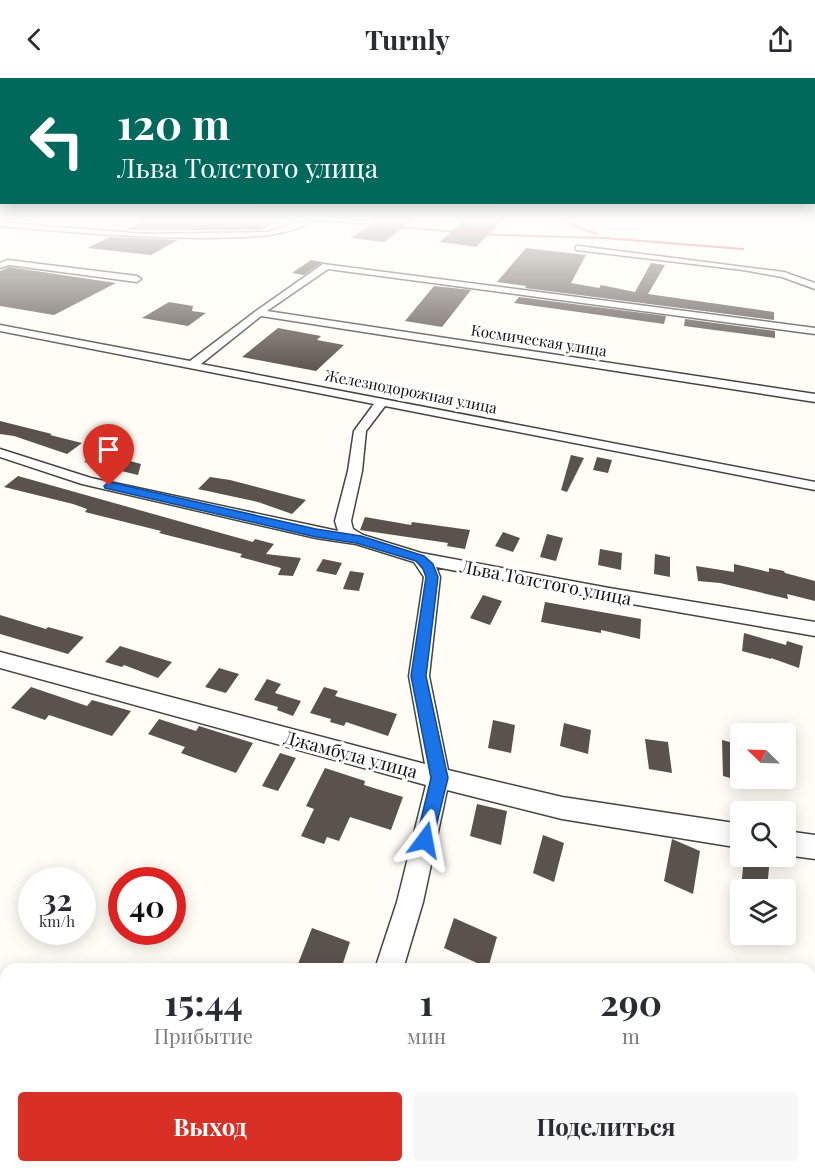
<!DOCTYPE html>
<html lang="ru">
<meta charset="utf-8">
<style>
:root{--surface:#fff;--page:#f7f7f7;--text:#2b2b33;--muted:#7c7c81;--accent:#d93025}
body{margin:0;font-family:"Playfair Display",serif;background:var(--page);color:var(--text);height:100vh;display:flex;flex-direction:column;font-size:22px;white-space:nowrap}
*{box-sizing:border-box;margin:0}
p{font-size:20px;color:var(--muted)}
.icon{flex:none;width:33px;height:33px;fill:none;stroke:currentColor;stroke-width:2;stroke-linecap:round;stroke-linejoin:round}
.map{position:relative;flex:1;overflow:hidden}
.drawer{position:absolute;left:0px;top:885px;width:816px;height:210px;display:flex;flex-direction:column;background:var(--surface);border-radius:18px 18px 0 0;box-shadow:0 3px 15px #0003}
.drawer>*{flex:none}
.guide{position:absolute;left:0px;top:0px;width:816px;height:126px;box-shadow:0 3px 15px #0003;background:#00695c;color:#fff;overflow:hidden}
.needle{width:39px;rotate:293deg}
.buttons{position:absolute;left:730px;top:645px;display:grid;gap:12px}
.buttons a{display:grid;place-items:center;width:66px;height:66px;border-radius:6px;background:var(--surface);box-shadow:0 3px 15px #0003;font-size:30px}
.speed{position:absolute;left:18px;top:789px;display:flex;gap:12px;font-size:30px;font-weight:700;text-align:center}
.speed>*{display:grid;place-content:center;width:78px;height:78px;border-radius:50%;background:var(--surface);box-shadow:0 3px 15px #0003;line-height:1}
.speed small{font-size:15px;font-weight:400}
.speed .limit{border:9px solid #d22;background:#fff;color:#111}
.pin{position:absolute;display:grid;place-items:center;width:51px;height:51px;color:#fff;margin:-62px -26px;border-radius:50% 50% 50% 0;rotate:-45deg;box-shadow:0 0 6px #0007}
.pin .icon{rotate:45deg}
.me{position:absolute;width:66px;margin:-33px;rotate:13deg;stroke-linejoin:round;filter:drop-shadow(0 0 4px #0008)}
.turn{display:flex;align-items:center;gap:21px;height:126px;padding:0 18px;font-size:27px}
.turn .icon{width:78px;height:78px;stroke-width:2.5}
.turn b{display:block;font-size:42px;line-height:51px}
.eta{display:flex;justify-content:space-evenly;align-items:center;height:102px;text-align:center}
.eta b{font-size:36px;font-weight:700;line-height:42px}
.cta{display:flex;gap:12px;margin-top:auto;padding:12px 18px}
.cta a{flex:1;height:69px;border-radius:6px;background:var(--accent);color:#fff;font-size:24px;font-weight:700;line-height:69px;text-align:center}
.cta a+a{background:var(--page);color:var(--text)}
header{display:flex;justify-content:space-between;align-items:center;height:78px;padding:0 18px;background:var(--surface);font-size:27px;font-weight:700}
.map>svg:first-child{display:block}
.building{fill:#5a524d}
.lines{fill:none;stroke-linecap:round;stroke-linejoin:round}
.minor-casing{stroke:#444;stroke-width:3}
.minor{fill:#fff;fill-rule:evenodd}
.rail{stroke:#c4262e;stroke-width:2}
.route{fill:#1a73e8;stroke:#114b97;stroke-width:1.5}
.labels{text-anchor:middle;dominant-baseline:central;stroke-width:6;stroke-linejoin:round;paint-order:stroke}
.far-street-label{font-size:15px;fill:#111;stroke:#fff}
.street-label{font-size:18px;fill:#111;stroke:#fff}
</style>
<header><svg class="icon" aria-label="back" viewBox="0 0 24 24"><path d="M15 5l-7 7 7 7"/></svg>Turnly<svg class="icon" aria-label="share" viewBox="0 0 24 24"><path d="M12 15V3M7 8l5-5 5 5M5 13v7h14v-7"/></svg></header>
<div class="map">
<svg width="815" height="1095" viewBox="0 0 815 1095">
<rect width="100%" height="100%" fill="#fffdf5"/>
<!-- building -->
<path class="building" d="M146,141H217L271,146L262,152H125Z
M379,141H415L384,164L351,160Z
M464,141H504L476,169L440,164Z
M110,159L154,161L178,162L151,177L87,170Z
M526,170L586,177L571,205L599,210L601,207L635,214L651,185L665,187L648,216L774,234V242L525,210L526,208L497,204Z
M311,182L323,184L304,197L292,195Z
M9,189L56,196L116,205L54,237L0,228V193Z
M434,208L471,212L442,249L405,243Z
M519,219L666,238L664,246L514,225Z
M169,224L193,228L192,233L206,235L188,248L142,240Z
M685,241L775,253V260L684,248Z
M278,250L321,258L317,262L344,267L316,293L242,279Z
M0,343L52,356L50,357L82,365L67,376L14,358L0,356Z
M97,374L141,386L138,397L84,384Z
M571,377L584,380L567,414L561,412Z
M597,379L612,382L608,395L593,392Z
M18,398L253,464L255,461L274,466L266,476L301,480L293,498L278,497L281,490L240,479L242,476L159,455L161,453L85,434L87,431L73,426L4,409Z
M210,399L230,402L306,422L292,436L258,424L198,411Z
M365,439L411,447L412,444L470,452L465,471L447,468L448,465L360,452Z
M503,454L520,460L513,474L495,468Z
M547,456L563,460L556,483L540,479Z
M600,471L622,475L621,492L598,487Z
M655,476L670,479V499L654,496Z
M323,481L342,485L336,497L316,493Z
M734,486L769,494V490L784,493L785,495L815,503V523L787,516L788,521L720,505L698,503L696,488L734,494Z
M350,493L364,495L359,513L343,511Z
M483,517L502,523L490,547L470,540Z
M545,524L641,541L640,561L601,552V555L541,544Z
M0,537L46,551L48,549L84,559L68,576L0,556Z
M744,555L786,567L787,563L803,568L799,590L771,580V581L742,573Z
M120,568L172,584L158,600L124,587L122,589L105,584Z
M219,590L239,596L226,615L205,609Z
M267,601L281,606L275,615L301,623L293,638L277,632L278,629L254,622Z
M31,609L87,628L92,622L131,633L112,658L49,637L45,642L11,630Z
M324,609L338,613L335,618L397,636L388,658L346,644L344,648L330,644L331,641L310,635Z
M159,641L196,653L199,648L253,665L236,695L181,675L185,669L148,656Z
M493,642L515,647L511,675L488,670Z
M564,645L591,652L588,676L560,668Z
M645,661L668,664L672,695L649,691Z
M722,662L741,667V703L723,698Z
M280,675L296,680L278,713L262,708Z
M325,690L365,703L364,707L403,719L391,752L350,739L339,763L327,759L324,766L301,758L314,731L306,728Z
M477,726L507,733L501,767L470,758Z
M543,757L564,765L554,804L533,795Z
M672,761L700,773L693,816L664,803Z
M744,778H770L767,812H741Z
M454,840L497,859L488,890L444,870Z
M312,850L350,864L341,891H296Z"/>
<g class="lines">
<defs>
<path id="minor" d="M306,141H317C284,161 244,159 206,160C137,160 69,154 0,148V144L146,156L268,154Z
M579,168L784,194L815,205V211L782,199L743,192L576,172V168Z
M8,182L137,198L141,201L137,204L9,187L0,190V185Z
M323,186L815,250V256L328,191L267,233L815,316V324L261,238L201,286L815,404V412L385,328L366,353L362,393L351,443L353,451L363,457L421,475L609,510L815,544V558L609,522L436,489L440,499L429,598L448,692L562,719L741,746V770L562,741L447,712L423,824L403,891H375L397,824L426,707L0,590V574L425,686L409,598L424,499L414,484L356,466L316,460L82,406L0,379V371L91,400L338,453L335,443L348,393L354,353L374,326L0,253V247L190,283L256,233Z
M786,753L815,757V781L786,777Z
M307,1089H340L338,1095H305Z
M738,1089H787L789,1095H740Z"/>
</defs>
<!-- minor casing -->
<use href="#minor" class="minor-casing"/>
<!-- minor -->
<use href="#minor" class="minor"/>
<!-- rail -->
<path class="rail" d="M226,141L278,145
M271,141L306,144
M299,141L497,157L605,160L743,171
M556,141L597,156"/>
</g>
<!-- sky -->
<linearGradient id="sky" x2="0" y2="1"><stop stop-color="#95c6ee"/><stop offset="0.48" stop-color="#fffefa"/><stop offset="1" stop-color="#fffefa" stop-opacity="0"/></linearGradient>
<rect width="815" height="295" fill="url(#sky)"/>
<!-- route -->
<path class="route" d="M109,404L316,451L361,458L424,478L433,486L438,499L426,598L448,700L431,769L425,771L418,769L416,762L431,700L411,598L426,499L423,491L416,483L356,465L316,459L105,410L104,408Z"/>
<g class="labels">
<!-- far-street labels -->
<g class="far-street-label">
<text transform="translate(539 262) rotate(9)">Космическая улица</text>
<text transform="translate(411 313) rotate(11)">Железнодорожная улица</text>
</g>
<!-- street labels -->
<g class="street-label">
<text transform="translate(546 504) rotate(11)">Льва Толстого улица</text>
<text transform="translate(351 676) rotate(15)">Джамбула улица</text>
</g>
</g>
</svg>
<div class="buttons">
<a><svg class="needle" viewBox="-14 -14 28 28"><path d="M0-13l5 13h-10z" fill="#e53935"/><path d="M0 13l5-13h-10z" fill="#7c7c81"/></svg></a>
<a><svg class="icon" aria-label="search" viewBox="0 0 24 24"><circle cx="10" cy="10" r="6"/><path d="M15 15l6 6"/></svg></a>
<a><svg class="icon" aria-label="layers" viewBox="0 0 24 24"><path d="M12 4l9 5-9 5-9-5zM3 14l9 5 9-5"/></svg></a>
</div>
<div class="speed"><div>32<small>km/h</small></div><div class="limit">40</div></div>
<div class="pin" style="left:109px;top:408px;background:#d93025"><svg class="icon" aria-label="arrive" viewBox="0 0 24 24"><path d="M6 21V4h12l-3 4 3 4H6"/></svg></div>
<svg class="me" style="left:425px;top:762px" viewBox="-20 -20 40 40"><path d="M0-17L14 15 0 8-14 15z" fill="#1a73e8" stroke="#fff" stroke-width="4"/></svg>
<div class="guide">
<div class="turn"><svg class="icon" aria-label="left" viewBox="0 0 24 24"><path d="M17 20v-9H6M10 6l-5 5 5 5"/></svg><div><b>120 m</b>Льва Толстого улица</div></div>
</div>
<section class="drawer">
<div class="eta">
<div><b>15:44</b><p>Прибытие</p></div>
<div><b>1</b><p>мин</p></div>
<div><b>290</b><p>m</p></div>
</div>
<div class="cta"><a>Выход</a><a>Поделиться</a></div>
</section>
</div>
